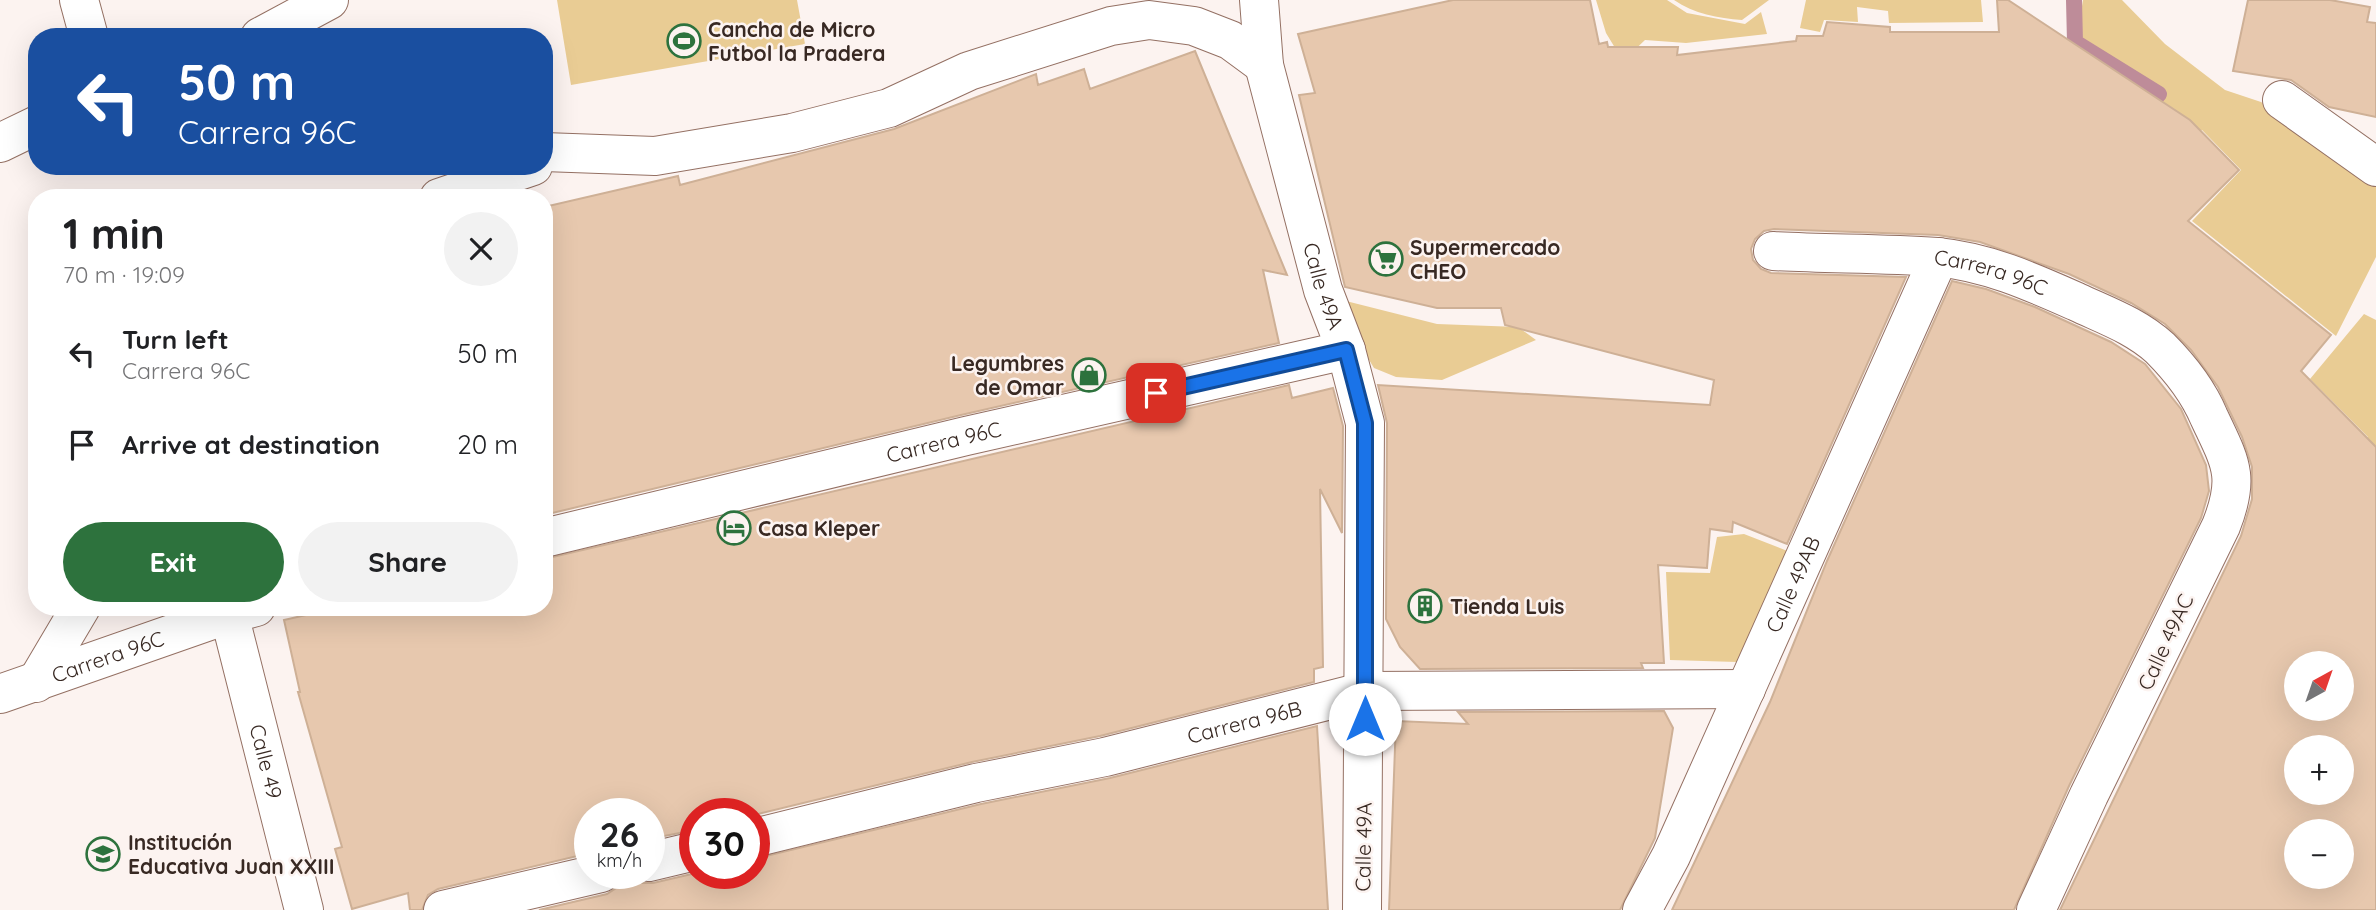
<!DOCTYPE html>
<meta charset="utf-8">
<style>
:root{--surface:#fff;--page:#f2f2f2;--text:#202124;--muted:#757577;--accent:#2d723d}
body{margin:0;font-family:Quicksand,sans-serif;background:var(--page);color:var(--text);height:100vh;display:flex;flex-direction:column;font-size:26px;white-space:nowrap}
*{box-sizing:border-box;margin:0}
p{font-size:23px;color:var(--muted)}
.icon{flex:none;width:38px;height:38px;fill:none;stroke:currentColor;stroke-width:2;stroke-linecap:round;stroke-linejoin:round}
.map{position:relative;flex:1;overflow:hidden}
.drawer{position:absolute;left:28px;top:189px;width:525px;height:427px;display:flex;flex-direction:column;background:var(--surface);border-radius:28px;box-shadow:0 7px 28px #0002}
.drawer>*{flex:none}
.hud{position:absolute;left:28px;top:28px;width:525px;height:147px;border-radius:28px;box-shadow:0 7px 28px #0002;background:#1a4fa0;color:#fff;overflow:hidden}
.needle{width:46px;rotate:40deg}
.fabs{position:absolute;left:2284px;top:651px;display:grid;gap:14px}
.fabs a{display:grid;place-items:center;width:70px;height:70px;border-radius:50%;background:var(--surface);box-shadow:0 7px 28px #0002;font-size:35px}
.speed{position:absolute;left:574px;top:798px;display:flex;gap:14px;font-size:35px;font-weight:700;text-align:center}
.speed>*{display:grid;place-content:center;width:91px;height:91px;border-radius:50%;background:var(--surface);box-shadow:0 7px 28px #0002;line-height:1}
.speed small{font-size:18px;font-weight:400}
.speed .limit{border:10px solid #d22;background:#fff;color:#111}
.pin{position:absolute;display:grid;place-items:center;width:60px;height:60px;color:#fff;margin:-30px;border-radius:14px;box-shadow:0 4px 10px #0006}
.me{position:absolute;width:77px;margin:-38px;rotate:0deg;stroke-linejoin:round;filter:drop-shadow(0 0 5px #0008)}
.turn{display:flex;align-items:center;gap:24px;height:147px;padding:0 35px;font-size:32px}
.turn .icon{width:91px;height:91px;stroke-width:2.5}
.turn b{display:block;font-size:49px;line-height:60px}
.round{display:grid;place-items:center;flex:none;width:74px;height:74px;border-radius:37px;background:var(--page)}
.overview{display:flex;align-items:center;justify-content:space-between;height:119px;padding:0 35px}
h1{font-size:42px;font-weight:700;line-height:52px}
.primary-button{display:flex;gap:14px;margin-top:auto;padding:14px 35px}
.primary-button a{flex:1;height:80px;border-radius:42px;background:var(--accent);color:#fff;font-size:28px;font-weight:700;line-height:80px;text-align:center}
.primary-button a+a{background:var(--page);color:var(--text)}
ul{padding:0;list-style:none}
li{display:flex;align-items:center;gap:21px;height:91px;padding:0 35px}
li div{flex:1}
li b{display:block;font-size:26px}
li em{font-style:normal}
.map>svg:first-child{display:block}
.grass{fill:#e9cc94}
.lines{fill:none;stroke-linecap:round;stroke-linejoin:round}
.stream{stroke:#be8c99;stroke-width:16}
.building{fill:#e7c8ae;stroke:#ceb096;stroke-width:2;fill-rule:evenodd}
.minor-casing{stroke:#947063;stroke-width:40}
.minor{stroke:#fff;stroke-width:38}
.route-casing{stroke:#114b97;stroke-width:18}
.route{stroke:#1a73e8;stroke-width:12}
.labels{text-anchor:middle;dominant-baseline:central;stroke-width:5;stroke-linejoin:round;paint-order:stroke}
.poi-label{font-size:21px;font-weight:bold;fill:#382923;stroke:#fcf3f0;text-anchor:start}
.street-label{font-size:21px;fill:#382923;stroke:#fcf3f0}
</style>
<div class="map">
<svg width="2376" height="910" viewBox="0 0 2376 910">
<rect width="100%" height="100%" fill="#fcf3f0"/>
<!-- grass -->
<path class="grass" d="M557,0H797L805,44L571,85Z
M1596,0H1667L1687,13L1745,24L1761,12L1767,34L1686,43L1645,40L1623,61L1606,33Z
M1674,0H1769L1742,20C1718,18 1694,14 1674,0Z
M1806,0H1981L1983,22L1889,23L1888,11L1857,7L1858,22L1824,20L1820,32L1800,28Z
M2083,0H2122L2165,44L2225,90L2261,102L2376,181V257L2336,336L2192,221L2241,170L2202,130L2191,140L2154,103L2153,83L2113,59L2083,76L2079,24Z
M1342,300L1437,324L1518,327L1536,340L1442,380L1396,377L1374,368L1357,340Z
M2364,314L2376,320V463L2360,444L2368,437L2310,379Z
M1744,534L1790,552L1737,662L1670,660L1666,572L1710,573L1717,537Z"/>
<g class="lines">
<!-- stream -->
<path class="stream" d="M2074,0L2075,42L2159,94L2141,112"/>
</g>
<!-- building -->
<path class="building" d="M1453,0H1590L1599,44L1607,42L1608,47H1678L1677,55L1796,41L1797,36H1823L1827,22L1890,27V32H1999L1997,0H2008L2190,120L2239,170L2188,221L2331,335L2301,371L2376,447V910H2060L2241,536L2252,499V467L2242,437L2218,387L2191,350L2165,324L2131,303L2069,274L1980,242L1938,235L1774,229L1764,231L1755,239L1751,249L1753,260L1761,269L1771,273L1906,277L1787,544L1733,522L1732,532L1710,529L1707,568L1658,565L1664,663H1641L1643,668L1420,669L1400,647L1386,619L1387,423L1378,385L1710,405L1714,380L1505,325L1501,308H1437L1345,287L1299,95L1315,93L1298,34ZM2296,663H2342V709H2296ZM2296,747H2342V793H2296ZM2296,831H2342V877H2296Z
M2248,0H2330L2370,7L2367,22L2376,23V117L2329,107L2291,80L2233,71Z
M1195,51L1287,275L1263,270L1279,343L961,415L544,515V207L678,176L680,185L894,129L1036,74L1038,85L1084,69L1090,89Z
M1952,281L1986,289L2035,307L2111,342L2145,364L2181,409L2206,465L2209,491L2201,518L2069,786L2014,910H1672L1770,702L1827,561Z
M1289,385L1292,398L1333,388L1343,426L1342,533L1320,489L1323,667L1314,669V682L1100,736L972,762L754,815L695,814V830L649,839V814H590V853L438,889L428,895L422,910H410L408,893L352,909L335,849L342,847L298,692H300L284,620L341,607H544V559Z
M1664,711L1673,728L1655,838L1620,910H1389L1396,721L1468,724L1458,712Z
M1317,726L1328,910H539L607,894L616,888L622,873H631L642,883H653L696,873H754V859L981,804L1110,778Z"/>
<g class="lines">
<defs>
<g id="minor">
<path d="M79,0L89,37"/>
<path id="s1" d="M1259,0L1264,65L1323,290L1346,350L1365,423L1362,910"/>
<path d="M260,37L329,0"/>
<path d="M2282,100L2376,167"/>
<path d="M0,143L37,125"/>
<path d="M544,152L655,156L792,133L889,108L969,71L1111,26L1149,20L1194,26L1230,40L1264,65"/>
<path d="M439,198L533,166"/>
<path id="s2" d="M1773,251C1827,254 1882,253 1937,257C1988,262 2032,282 2077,302C2107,316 2136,326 2160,348C2180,368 2198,391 2209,417C2230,462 2241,476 2221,526L2089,795L2036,910"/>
<path id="s3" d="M544,538L966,436L1346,350"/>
<path id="s4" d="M229,614L304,910"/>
<path d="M36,683L81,607"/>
<path id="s5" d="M0,694L229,614L256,607"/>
<path id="s6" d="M754,838L976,783L1105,757L1366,691L1746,689"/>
<path d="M649,862L695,851"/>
<path d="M443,910L601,873"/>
<path id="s7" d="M1642,910L1671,856L1939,257"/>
</g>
</defs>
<!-- minor casing -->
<use href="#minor" class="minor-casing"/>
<!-- minor -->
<use href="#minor" class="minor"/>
</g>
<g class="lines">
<defs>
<path id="route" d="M1156,393L1346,350L1365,423V719"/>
</defs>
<!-- route casing -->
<use href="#route" class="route-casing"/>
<!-- route -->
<use href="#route" class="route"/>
</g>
<!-- icons -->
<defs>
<symbol id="stadium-ring" viewBox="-11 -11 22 22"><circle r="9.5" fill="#fcf3f0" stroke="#2d723d" stroke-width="1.5"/><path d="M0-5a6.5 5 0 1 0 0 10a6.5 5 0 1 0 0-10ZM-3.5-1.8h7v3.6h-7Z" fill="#2d723d"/></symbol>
<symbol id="supermarket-ring" viewBox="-11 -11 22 22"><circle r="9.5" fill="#fcf3f0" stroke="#2d723d" stroke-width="1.5"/><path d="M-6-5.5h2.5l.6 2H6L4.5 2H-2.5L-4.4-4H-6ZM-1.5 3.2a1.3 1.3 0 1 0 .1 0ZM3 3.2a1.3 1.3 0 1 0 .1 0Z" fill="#2d723d"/></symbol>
<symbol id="shop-ring" viewBox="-11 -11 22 22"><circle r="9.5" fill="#fcf3f0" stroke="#2d723d" stroke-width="1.5"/><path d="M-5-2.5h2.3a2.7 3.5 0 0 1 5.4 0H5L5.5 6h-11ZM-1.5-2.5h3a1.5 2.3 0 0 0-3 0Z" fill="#2d723d"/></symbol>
<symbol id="hotel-ring" viewBox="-11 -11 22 22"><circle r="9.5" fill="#fcf3f0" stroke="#2d723d" stroke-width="1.5"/><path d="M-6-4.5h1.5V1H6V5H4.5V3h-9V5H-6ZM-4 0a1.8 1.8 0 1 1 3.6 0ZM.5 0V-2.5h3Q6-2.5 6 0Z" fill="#2d723d"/></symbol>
<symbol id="building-ring" viewBox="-11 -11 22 22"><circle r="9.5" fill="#fcf3f0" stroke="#2d723d" stroke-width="1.5"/><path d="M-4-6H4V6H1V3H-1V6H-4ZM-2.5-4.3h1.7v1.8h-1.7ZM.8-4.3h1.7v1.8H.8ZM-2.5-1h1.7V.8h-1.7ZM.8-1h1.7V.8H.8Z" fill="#2d723d"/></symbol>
<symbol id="school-ring" viewBox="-11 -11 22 22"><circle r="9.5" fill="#fcf3f0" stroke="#2d723d" stroke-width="1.5"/><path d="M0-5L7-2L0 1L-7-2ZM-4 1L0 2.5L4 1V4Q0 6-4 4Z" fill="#2d723d"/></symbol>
</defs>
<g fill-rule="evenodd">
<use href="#stadium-ring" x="665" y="22" width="38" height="38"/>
<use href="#supermarket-ring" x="1367" y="240" width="38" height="38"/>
<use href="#shop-ring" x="1070" y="356" width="38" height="38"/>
<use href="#hotel-ring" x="715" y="509" width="38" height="38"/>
<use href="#building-ring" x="1406" y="587" width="38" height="38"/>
<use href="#school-ring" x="84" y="835" width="38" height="38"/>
</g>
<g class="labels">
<!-- poi labels -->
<g class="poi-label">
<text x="708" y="29">Cancha de Micro<tspan x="708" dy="24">Futbol la Pradera</tspan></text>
<text x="1410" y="247">Supermercado<tspan x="1410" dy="24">CHEO</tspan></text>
<text x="1064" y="363" text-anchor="end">Legumbres<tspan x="1064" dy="24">de Omar</tspan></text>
<text x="758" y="528">Casa Kleper</text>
<text x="1450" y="606">Tienda Luis</text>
<text x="128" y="842">Institución<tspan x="128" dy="24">Educativa Juan XXIII</tspan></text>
</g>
<!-- street labels -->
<g class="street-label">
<text stroke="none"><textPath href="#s2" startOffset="220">Carrera 96C</textPath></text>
<text stroke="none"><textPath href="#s1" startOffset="294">Calle 49A</textPath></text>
<text stroke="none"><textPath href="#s3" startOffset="411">Carrera 96C</textPath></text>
<text stroke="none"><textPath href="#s7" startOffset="359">Calle 49AB</textPath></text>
<text transform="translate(2165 642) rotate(-65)">Calle 49AC</text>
<text stroke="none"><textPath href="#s5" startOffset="114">Carrera 96C</textPath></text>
<text stroke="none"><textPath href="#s6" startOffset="504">Carrera 96B</textPath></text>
<text stroke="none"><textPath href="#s4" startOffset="152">Calle 49</textPath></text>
<text transform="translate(1363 847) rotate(-89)">Calle 49A</text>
</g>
</g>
</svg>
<div class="fabs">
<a><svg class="needle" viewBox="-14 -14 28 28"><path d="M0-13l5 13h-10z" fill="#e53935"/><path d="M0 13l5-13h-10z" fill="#757577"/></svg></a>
<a>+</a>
<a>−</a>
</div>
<div class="speed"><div>26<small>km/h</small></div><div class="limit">30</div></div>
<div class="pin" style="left:1156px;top:393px;background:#d93025"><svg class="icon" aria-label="arrive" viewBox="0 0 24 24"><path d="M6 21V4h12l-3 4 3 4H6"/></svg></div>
<svg class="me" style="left:1365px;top:719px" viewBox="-20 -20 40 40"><circle r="19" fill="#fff"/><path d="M0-13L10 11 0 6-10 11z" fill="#1a73e8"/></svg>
<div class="hud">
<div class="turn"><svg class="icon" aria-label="left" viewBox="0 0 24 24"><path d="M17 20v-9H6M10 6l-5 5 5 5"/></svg><div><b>50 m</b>Carrera 96C</div></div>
</div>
<section class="drawer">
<div class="overview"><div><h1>1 min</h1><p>70 m · 19:09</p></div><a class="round"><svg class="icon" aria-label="close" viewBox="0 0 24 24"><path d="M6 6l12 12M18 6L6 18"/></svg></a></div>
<ul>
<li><svg class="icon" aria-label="left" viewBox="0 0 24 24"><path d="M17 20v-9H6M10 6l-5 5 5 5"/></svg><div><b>Turn left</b><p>Carrera 96C</p></div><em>50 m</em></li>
<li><svg class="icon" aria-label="arrive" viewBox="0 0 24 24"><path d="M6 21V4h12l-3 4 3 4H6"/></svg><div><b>Arrive at destination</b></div><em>20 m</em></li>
</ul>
<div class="primary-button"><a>Exit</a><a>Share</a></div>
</section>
</div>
